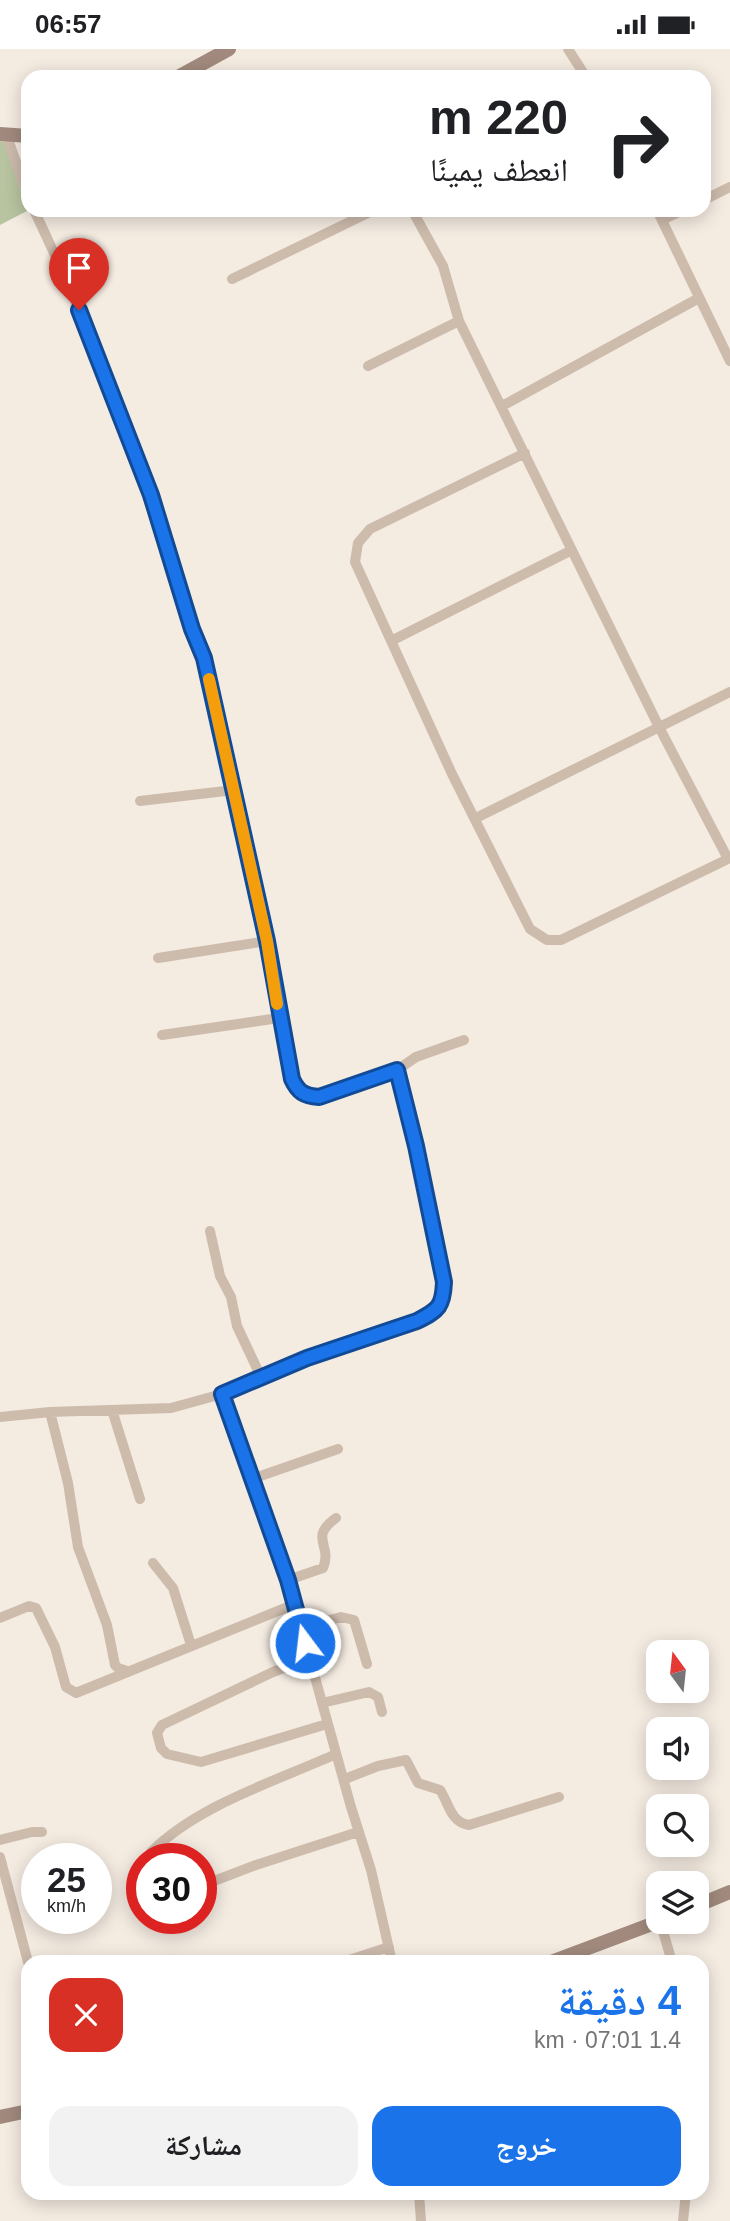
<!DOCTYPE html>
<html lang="ar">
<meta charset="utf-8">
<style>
:root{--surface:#fff;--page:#f2f2f2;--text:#202124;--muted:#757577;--accent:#1a73e8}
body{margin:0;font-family:Arial,"Noto Naskh Arabic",sans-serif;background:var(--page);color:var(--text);direction:rtl;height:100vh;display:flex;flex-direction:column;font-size:26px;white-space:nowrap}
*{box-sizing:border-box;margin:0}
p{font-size:23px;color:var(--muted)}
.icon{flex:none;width:38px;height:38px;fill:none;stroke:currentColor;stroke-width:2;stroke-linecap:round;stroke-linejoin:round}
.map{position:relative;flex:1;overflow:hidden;direction:ltr}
.details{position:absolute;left:21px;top:1906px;width:688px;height:245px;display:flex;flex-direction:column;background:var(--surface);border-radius:21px;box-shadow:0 4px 18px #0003;direction:rtl}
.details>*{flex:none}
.guide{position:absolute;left:21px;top:21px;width:690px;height:147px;border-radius:21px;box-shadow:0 4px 18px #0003;direction:rtl;background:#fff;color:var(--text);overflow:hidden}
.needle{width:46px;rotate:345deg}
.controls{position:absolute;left:646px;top:1591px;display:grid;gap:14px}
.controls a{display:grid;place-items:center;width:63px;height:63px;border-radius:14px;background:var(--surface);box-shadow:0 4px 18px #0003;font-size:35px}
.speed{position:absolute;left:21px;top:1794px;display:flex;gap:14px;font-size:35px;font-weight:700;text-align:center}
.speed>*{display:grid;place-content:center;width:91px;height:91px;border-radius:50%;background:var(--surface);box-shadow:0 4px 18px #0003;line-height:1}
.speed small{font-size:18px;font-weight:400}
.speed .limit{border:10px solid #d22;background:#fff;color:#111}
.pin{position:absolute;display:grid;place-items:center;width:60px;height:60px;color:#fff;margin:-72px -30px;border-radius:50% 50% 50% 0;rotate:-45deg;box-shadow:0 0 7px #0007}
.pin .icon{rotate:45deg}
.me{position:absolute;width:77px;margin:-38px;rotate:345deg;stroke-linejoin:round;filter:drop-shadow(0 0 5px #0008)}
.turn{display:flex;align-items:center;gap:24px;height:147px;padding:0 28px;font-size:32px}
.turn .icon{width:91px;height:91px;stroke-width:2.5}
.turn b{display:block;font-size:49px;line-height:60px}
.round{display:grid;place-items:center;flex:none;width:74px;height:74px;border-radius:21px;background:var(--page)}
.headline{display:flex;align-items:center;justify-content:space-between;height:119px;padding:0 28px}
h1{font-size:42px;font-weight:700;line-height:52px;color:var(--accent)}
.action{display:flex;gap:14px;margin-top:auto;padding:14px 28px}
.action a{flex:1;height:80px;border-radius:21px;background:var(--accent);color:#fff;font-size:28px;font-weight:700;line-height:80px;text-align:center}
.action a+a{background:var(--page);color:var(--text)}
.status{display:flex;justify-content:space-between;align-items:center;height:49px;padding:0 35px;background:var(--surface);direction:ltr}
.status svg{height:19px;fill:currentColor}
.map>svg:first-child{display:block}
.green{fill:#b8c4a0}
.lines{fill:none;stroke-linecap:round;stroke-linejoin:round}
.street{stroke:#cdbbac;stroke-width:10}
.secondary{stroke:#a18a7d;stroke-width:14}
.route-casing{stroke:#114b97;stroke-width:18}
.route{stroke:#1a73e8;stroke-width:12}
.slow{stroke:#f59e0b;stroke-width:12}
</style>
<div class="status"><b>06:57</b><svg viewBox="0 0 49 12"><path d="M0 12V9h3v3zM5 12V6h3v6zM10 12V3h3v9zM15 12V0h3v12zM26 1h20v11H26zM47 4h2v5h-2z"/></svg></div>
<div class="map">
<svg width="730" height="2172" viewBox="0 0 730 2172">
<rect width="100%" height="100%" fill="#f4ebe1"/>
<!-- green -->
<path class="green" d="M0,92L5,93L27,162L0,176Z"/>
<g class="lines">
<!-- street -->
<path class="street" d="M568,0L586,28
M7,87L28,148
M704,151L730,138
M34,161C78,254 118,349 151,447C170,500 182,556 204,609L267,892L288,1012L297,1042L306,1047L319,1048L397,1021L416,1008L464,991
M412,161L443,217L459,272L659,678L728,810
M657,161L730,312
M662,171L683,161
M232,230L374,161
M368,317L459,272
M502,357L699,249
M525,404L370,480L358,494L355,513L452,725L530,880L547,891H561L730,809
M391,592L572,501
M140,752L234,741
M476,769L730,643
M158,909L267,892
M162,986L279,969
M210,1182L220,1227L231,1248L237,1277L261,1328
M222,1345L288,1531L351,1758L371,1821L392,1913
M112,1361L140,1450
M50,1363L68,1434L78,1498L107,1576L115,1616L118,1619L127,1622
M0,1368L50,1363L171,1359L222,1345L307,1309L417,1272C439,1261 443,1257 445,1233L416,1097L397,1021
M252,1430L338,1400
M153,1514L173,1539L191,1596
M288,1531L323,1519C333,1496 308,1489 336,1469
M0,1569L29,1557L36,1559L55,1598L66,1638L76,1644L295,1555
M301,1579L341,1568L354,1571L367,1615
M309,1609L273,1623L162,1676L157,1684L161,1699L167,1705L201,1713L327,1675
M322,1654L369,1643L378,1648L382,1663
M345,1730L378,1717L406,1711L418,1734L440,1741C449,1754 450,1773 469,1776L559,1748
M0,1791L32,1783H42
M151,1803C198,1756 276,1732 336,1705
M0,1808L28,1913
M201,1837L256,1816L358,1783
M660,1872L672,1913
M343,1913L389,1898
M419,2144L421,2172
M683,2172L686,2144"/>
<!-- secondary -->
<path class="secondary" d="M178,28L229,0
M0,85L28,87
M696,1857L730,1843
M551,1913L660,1872
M0,2068L28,2062"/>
</g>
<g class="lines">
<defs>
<path id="route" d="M79,261L151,446L192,580L204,609L267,892L292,1030C298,1043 304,1047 319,1048L397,1021L416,1097L444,1233C443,1257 439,1261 417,1272L307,1309L222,1345L288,1531L305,1594"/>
</defs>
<!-- route casing -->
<use href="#route" class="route-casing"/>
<!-- route -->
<use href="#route" class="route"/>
<!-- slow -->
<path class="slow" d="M209,630L267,892L277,955"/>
</g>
</svg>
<div class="controls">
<a><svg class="needle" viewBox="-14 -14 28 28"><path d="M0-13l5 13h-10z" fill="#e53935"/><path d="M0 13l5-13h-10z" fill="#757577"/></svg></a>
<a><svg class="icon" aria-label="sound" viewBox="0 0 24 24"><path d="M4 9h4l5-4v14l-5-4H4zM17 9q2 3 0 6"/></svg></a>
<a><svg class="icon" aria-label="search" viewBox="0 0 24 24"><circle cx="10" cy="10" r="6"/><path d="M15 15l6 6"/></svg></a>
<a><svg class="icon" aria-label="layers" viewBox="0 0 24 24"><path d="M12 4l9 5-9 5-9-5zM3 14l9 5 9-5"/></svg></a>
</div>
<div class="speed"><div>25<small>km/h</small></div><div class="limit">30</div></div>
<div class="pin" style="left:79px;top:261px;background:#d93025"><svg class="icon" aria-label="arrive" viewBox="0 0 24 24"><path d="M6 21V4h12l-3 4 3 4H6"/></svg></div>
<svg class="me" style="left:305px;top:1594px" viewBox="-20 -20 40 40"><circle r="17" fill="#1a73e8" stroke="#fff" stroke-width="3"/><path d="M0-11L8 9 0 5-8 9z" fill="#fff"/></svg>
<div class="guide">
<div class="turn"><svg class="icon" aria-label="right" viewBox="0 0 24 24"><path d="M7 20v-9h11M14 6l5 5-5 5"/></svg><div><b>220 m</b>انعطف يمينًا</div></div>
</div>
<section class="details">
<div class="headline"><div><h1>4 دقيقة</h1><p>1.4 km · 07:01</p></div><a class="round" style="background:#d93025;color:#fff"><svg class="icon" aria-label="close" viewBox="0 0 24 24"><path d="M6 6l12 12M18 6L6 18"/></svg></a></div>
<div class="action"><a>خروج</a><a>مشاركة</a></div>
</section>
</div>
